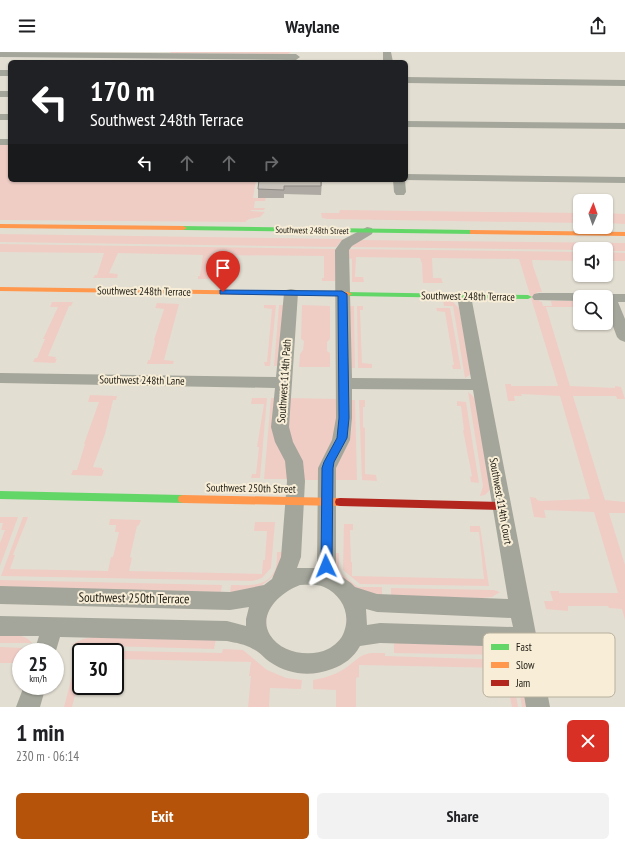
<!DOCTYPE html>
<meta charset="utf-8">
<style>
:root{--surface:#fff;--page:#f2f2f2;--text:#202124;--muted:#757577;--accent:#b45309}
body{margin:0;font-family:"PT Sans Narrow",sans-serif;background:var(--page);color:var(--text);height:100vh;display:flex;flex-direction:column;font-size:15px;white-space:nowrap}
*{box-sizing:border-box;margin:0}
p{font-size:13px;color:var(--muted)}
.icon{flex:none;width:22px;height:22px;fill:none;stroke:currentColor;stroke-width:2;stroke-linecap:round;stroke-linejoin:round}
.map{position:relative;height:655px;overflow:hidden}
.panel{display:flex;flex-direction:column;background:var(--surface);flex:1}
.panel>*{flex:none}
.guide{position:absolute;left:8px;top:8px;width:400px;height:122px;border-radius:6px;box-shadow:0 1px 3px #0004;background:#202124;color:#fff;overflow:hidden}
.needle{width:26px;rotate:2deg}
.controls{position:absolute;left:573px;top:142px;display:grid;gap:8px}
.controls a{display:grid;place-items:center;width:40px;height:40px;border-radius:6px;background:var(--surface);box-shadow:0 1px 3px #0004;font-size:20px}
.speed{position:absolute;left:12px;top:591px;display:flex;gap:8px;font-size:20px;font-weight:700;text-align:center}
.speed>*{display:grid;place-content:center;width:52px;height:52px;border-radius:50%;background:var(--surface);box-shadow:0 1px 3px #0004;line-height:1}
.speed small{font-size:10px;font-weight:400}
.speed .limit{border:2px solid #111;border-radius:6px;background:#fff;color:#111}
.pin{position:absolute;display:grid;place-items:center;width:34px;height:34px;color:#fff;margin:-41px -17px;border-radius:50% 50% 50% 0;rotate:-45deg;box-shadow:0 0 4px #0007}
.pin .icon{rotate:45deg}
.me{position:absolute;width:44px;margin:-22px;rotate:358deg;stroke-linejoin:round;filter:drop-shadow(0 0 3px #0008)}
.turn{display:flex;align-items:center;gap:14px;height:84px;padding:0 16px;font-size:18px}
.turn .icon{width:52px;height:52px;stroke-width:2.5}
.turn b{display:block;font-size:28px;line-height:34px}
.lanes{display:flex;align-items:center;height:38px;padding:0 16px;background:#0003;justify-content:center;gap:20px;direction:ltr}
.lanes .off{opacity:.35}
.round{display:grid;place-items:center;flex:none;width:42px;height:42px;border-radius:6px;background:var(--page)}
.overview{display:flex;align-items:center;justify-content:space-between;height:68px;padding:0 16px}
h1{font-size:24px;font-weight:700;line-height:30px}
.action{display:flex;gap:8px;margin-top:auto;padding:8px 16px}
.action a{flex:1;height:46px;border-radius:6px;background:var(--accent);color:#fff;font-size:16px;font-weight:700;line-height:46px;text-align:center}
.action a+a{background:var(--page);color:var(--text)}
header{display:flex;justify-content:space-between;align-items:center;height:52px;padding:0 16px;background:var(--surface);font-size:18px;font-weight:700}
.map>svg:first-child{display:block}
.green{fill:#efcdc5}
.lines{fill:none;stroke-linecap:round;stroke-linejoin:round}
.street{fill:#a5a69b;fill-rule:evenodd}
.fast{fill:#63d668;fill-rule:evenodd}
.slow{fill:#ff974d;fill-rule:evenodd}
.jam{fill:#b3261e;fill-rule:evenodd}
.wall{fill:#aea9a2}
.building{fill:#cac4bc;stroke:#8d8984}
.route{fill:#1a73e8;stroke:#114b97}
.labels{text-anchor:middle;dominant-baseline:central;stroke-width:4;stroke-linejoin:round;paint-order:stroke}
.far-street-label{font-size:9px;fill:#232017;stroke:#f8eed7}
.street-label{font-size:11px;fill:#232017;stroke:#f8eed7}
.near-street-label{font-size:13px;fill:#232017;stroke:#f8eed7}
.key{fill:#f8eed7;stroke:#b8b09d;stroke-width:1}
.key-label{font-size:11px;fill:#232017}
</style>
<header><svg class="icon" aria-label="menu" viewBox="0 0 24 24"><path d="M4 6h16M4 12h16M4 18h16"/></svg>Waylane<svg class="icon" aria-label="share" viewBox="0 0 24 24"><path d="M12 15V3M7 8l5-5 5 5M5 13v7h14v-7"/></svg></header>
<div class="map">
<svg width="625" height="655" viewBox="0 0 625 655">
<rect width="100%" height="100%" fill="#e3ded2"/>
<!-- green -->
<path class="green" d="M170,0H291L288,2L171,1Z
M0,91H10V128H256L253,146H266L265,149H255L254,156H265L264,158H251V159L265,160L260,165L249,167L245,170L0,168Z
M340,158L580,161V171L327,167L322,166L321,161H339Z
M606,161L625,162V172L606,171Z
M0,182L343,187L336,195L0,190Z
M362,188L625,191V199H606V197H580V198L350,195Z
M0,192L335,197V229H322V226H324V204L215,203L210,224H218V227H198V224H200L203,203L118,201L109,221L117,222L118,223L117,226H93L95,223H97L104,201L0,200Z
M349,197L580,200V209L532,208L533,214L542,240H537L539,249L542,250L543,254H552L551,249H580V255H546L570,334L615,336V334L621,335L625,347H617L616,344H573L605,448L625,450V461H609L625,513V568L622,557L609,556L608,554H568V559L546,557L544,549H553L550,539H559V541H618L594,460L544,458L546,466L534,465L530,445L536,446L537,448L541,449L590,447L560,344L521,342L522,344H514L515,349H508L505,332H511V334H558L519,207L432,206L433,226H441L443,231H423L422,212L420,206L356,205L355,225H363L364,230H352V207L348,206Z
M606,200L625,201V209H606Z
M443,248L452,249L459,256L471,322L465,326L453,254H444Z
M52,250H73L71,254H69L48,304L56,305L55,307H57L55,311L33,310L35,306H37L45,287H43L58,255H50Z
M157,251L179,252L164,308L174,309L173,312H147L148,308H150L155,289L154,288L164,257L155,256Z
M264,253H276L270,314H265L264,310H267L272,257L264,256Z
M279,253H284L278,314H274Z
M302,253L330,254V287L327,290V299L330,301V315H299L300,302L303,298L304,289L301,287Z
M349,254H354L355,316H349Z
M357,254H363V258H360L362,311L372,312V316H358Z
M436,256H450L461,317H453L452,313H454L445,260L437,259Z
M468,340L472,343L475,347L491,437L485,443L480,444L483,434Z
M90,343L117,344L116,348H113L105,382L93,415L102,416V418H104L102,424L71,423L73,418H77L85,392H84L99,350H88Z
M252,346H267L260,426H251L252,422H256L259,395H257L264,352H251Z
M271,346H276L287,412V427H264Z
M288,346L339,347V372L319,428H301L287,382Z
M351,348H355L357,428H333C334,413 344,402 349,388C354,376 351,360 351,348Z
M359,348H365V355H363V375L365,376V422L376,423L377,429L362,428Z
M457,349L466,350L479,431L471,430L470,425L472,424L463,378H464L461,354H457Z
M0,465H18L0,514V491L5,478H1L3,471H0Z
M23,465H28L13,503H15L10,517L108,519L111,505H113L119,480H115L116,473H109L110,467L141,468L139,473L137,474L130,505L132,506L129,519L262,522L263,508H265L267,479H254L255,470H275L271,516L262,526L253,529L1,524Z
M344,472H353V478H350L351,510H352V524L484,527L479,480H470V474H480L489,534L360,532L343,518Z
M277,500H283L278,520L266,530L257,537L230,541L231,533C247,533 267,536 275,518C277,513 277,505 277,500Z
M332,501H339V520L358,535H382V544L361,541L339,525Z
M0,528L222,533L221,540L0,535Z
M391,536L494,538L500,540L492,545L482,546L391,544Z
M0,582C12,583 24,581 32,591H0Z
M94,585L216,587L214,597L71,593L83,587Z
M394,591L490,593L506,600L509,603L394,601Z
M0,595L24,596L23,600H21L19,611H0Z
M223,597L243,598L267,618L286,626L302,628L301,637L270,636L269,655H248L251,624H249L251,610L115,607V600H81V620L72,655H64L79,598L222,601Z
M371,601H385V604L510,608L518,655H512L504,616L359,613V625L356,626V655H336V638L313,637V628C324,626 335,623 344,617C355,610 358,603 371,601Z
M514,605L520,612L531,655H522Z"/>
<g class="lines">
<!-- street -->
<path class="street" d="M0,0L296,2L300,5L296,8L0,5Z
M383,0H391L393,10H383Z
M0,18H10V24H0Z
M406,25L625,28V34L406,31Z
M0,39H10V45H0Z
M0,62H10V68H0Z
M406,69L625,71V77L406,75Z
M0,87H10V93H0Z
M406,122L625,125V131L405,128L406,140L404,143H396L394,140L393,128H406Z
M367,175L372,176L373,179L372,182L352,194L349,198L352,326L471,327L457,244L459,241L464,240L469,241L471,244L550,655H526L516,595L380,591L360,594C354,605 344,613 332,617C311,625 289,623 270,610C264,606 260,600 253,597C245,592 236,591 227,589L60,585L55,602V600H34L39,584H0V564L227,569L246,574V567L249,555L230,558L0,552V534L230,540L264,533L272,527L281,505L287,429L285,409L275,390L271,375L275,336L0,331V321L276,325L284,241L286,238L291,237L296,238L298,241L289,375L293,390L303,409L305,429L301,505L297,516H317L318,416L332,388L336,366L335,198L342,188ZM352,337L473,338L508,547L377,542L355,535L351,531L341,524L336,514V416L350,388L352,366ZM300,533C308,533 317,532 324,535C342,543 351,562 344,580C342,587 334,594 328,597C310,606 281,601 270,583C257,561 281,540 300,533ZM366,557L377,560L511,566L513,575L380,571L367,573Z
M539,241H580L585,242L587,245H580V249L534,248L532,245L534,242Z
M606,242H625V250H618L625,267V290L620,288L617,285L606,256V245H600Z
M24,634H46L40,655H16Z"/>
<!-- fast -->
<path class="fast" d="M180,174L473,178L477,180L473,182L183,178L179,176Z
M345,240L528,243L532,245L528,247L348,244L344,242Z
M0,439L183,443L187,444L188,447L187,450L183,451L0,447Z"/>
<!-- slow -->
<path class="slow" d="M0,172L183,174L187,176L183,178L0,176Z
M470,178L625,180V184L473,182H470Z
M0,235L348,240L352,242L348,244L0,239Z
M183,443L340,446L344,447L345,450L344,453L340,454L183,451L179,450L178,447L179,444Z"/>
<!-- jam -->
<path class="jam" d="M340,446L501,450L505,451L506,454L505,457L501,458L340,454L336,453L335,450L336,447Z"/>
</g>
<!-- wall -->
<path class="wall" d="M322,128L321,143L284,142V146H258V137Z"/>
<!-- building -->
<path class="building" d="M259,128H321V134H284V138L258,137Z"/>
<!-- route -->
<path class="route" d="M220,238L342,239L347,242L349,366L347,386L334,410L333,416L332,514L330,517L326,518L322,517L321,514L322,416L324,410L337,386L339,366L338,244L223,242H220Z"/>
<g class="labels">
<!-- far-street labels -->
<g class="far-street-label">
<text transform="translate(312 178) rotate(1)">Southwest 248th Street</text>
</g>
<!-- street labels -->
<g class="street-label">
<text transform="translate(144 239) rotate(1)">Southwest 248th Terrace</text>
<text transform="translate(468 244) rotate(1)">Southwest 248th Terrace</text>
<text transform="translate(142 328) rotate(1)">Southwest 248th Lane</text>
<text transform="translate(284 329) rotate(-86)">Southwest 114th Path</text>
<text transform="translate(251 436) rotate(1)">Southwest 250th Street</text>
<text transform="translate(501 449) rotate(80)">Southwest 114th Court</text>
</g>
<!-- near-street labels -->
<g class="near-street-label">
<text transform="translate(134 546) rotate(1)">Southwest 250th Terrace</text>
</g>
</g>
<!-- legend -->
<rect x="483" y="581" width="132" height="64" rx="6" class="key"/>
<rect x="491" y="592" width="18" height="6" fill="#63d668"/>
<rect x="491" y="610" width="18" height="6" fill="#ff974d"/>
<rect x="491" y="628" width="18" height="6" fill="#b3261e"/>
<g class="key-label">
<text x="516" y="599">Fast</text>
<text x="516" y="617">Slow</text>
<text x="516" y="635">Jam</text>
</g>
</svg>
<div class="controls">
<a><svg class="needle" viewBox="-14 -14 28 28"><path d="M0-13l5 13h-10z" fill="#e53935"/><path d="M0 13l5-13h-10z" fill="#757577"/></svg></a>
<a><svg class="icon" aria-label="sound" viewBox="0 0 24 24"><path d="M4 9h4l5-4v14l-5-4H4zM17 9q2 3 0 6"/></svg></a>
<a><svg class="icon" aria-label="search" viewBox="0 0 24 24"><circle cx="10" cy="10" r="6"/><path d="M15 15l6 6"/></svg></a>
</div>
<div class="speed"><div>25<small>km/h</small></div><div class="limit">30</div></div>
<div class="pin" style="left:223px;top:240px;background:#d93025"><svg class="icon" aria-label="arrive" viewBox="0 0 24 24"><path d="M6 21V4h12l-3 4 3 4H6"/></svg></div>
<svg class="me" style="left:326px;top:514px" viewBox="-20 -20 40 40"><path d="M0-17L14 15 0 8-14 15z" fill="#1a73e8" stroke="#fff" stroke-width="4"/></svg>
<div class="guide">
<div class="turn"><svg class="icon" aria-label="left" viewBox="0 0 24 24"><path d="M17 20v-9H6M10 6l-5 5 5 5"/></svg><div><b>170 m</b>Southwest 248th Terrace</div></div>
<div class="lanes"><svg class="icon" aria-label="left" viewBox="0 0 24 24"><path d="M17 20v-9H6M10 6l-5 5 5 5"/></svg><svg class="icon off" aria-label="ahead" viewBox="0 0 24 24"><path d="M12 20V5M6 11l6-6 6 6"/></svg><svg class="icon off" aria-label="ahead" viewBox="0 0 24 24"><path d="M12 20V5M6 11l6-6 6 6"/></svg><svg class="icon off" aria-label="right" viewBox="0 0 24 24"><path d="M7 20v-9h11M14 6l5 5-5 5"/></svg></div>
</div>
</div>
<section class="panel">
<div class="overview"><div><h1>1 min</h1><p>230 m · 06:14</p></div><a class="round" style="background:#d93025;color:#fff"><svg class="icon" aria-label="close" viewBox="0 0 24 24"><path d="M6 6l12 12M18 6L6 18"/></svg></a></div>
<div class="action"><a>Exit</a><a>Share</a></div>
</section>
